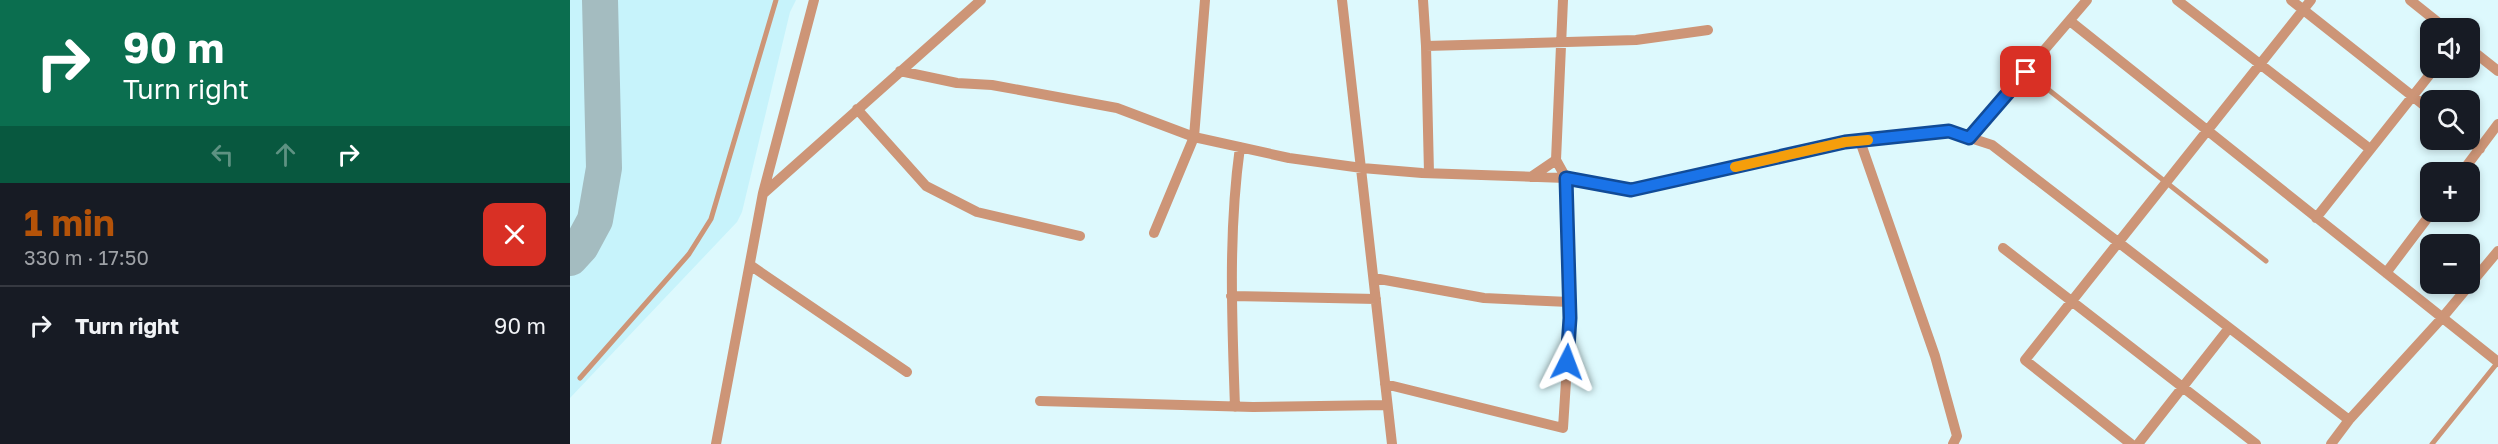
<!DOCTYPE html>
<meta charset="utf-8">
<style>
:root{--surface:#171b24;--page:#242831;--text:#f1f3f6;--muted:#9ea1a6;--line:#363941;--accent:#b45309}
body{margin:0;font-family:"Golos Text",sans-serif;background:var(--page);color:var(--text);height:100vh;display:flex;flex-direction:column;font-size:22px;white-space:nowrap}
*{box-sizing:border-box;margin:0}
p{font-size:20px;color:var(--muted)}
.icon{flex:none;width:33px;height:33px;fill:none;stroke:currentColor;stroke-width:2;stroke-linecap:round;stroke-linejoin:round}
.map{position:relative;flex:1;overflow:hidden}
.sheet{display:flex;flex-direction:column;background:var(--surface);width:570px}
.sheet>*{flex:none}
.banner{background:#0b6e4f;color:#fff;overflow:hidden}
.controls{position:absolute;left:1850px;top:18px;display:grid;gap:12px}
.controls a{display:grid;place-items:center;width:60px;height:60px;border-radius:12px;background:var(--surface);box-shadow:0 3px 9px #0003;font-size:30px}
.pin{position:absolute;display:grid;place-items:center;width:51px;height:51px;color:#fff;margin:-26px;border-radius:12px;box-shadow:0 3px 9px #0006}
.me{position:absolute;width:66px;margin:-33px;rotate:3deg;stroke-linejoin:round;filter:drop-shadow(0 0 4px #0008)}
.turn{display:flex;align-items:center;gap:21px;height:126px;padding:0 24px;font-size:27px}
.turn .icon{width:78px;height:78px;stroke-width:2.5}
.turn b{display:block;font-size:42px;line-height:51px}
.lanes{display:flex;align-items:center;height:57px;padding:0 24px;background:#0003;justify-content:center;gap:30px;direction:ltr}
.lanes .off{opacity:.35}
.round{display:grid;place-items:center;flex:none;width:63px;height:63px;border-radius:12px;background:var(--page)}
.summary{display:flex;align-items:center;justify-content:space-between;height:102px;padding:0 24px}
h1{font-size:36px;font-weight:700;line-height:45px;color:var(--accent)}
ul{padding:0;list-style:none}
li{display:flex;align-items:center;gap:18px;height:78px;padding:0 24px;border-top:2px solid var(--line)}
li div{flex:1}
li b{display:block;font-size:22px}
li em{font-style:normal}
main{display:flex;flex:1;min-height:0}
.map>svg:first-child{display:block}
.built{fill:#c7f3fb}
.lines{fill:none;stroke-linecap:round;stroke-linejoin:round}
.taxiway{stroke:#a4bcc0;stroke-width:36}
.lane{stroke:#cd9577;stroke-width:5}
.street{stroke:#cd9577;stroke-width:10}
.route-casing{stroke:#114b97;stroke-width:15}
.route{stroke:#1a73e8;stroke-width:10}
.slow{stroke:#f59e0b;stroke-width:10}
</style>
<main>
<section class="sheet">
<div class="banner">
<div class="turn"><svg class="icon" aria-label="right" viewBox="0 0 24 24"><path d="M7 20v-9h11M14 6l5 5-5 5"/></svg><div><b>90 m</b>Turn right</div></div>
<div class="lanes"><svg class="icon off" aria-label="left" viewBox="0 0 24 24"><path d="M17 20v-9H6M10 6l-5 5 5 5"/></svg><svg class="icon off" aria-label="ahead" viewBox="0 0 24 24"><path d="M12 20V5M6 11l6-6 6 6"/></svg><svg class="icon" aria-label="right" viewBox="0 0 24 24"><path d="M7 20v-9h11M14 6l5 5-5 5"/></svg></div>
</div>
<div class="summary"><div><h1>1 min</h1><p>330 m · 17:50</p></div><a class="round" style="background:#d93025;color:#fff"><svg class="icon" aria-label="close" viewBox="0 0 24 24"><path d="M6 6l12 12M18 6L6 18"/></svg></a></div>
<ul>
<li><svg class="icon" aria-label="right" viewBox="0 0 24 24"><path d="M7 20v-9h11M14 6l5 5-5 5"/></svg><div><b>Turn right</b></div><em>90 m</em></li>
</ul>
</section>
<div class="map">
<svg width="1928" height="444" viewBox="0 0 1928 444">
<rect width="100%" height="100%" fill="#ddf9fd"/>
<!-- built -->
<path class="built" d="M0,0H226L220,12L172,212L167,222L0,398Z"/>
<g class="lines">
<!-- taxiway -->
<path class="taxiway" d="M0,258L11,246L25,220L34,168L30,0"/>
<!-- lane -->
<path class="lane" d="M1456,72L1696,261
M10,378L119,254L141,219L206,0
M1862,444L1928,362"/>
<!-- street -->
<path class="street" d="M772,0L822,444
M853,0L856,46L859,173
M1607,0L1800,149
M1721,0L1860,110
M1840,0L1875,28
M1500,21L1928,362
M856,46L1066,40L1138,30
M1899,48L1928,71
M330,71L387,83L422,85L547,108L624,137L719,158L792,168L852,173L996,178L1061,190L1275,142L1379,131L1422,145L1779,420
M287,109L356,186L407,212L510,236
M1399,138L1517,0
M1898,140L1910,149
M1290,141L1365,356L1387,436L1383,444
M1892,172L1928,124
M961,177L986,160
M194,193L411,0
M1746,218L1865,68
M584,233L624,137L635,0
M1433,248L1686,444
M180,265L337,372
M1816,273L1862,212
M804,278L914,298L999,302
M661,296L806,299
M815,384L993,428L1000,318L996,178L986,160L993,0
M470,401L683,407L817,405
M665,407C662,319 658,234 670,147
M146,444L193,193L244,0
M1561,444L1455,360L1741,0
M1568,444L1659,328
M1761,444L1779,420L1872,318L1928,251"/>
</g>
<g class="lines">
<defs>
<path id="route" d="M997,362L1000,318L996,178L1061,190L1275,142L1379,131L1399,138L1456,72"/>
</defs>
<!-- route casing -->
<use href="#route" class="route-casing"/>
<!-- route -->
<use href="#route" class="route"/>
<!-- slow -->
<path class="slow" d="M1165,167L1275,142L1298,140"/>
</g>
</svg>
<div class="controls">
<a><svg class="icon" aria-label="sound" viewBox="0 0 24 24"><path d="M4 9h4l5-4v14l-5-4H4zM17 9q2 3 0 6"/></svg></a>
<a><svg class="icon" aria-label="search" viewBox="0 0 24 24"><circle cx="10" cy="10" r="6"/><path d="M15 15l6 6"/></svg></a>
<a>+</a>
<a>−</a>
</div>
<div class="pin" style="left:1456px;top:72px;background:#d93025"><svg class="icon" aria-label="arrive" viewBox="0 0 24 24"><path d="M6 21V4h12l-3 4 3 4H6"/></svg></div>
<svg class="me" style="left:997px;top:362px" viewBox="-20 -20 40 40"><path d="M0-17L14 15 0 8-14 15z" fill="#1a73e8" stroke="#fff" stroke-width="4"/></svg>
</div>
</main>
